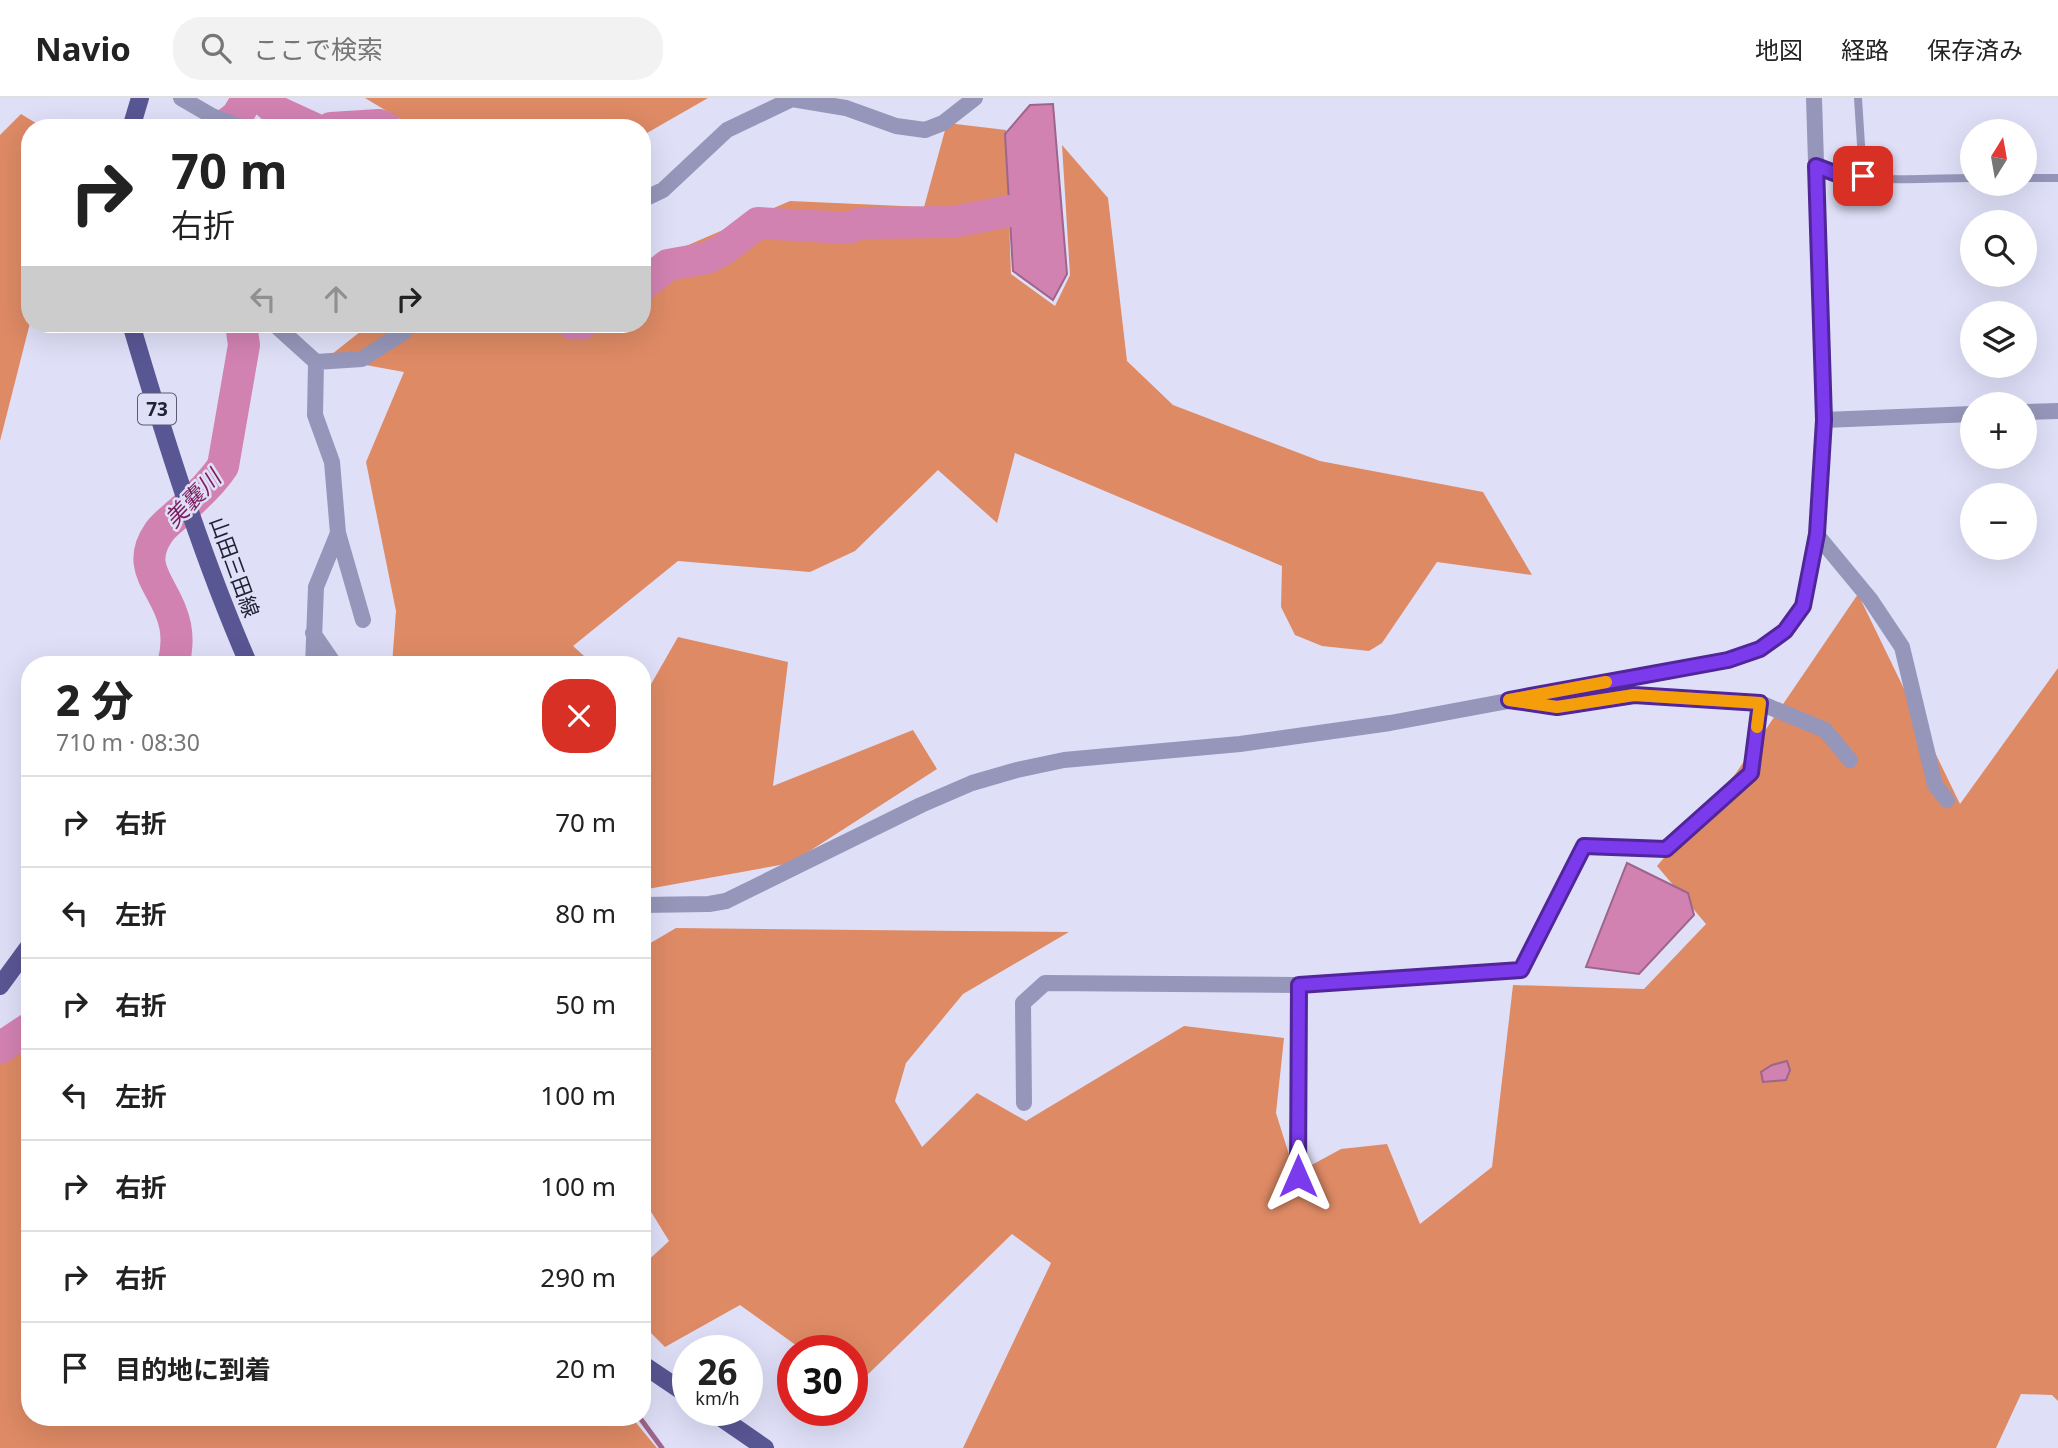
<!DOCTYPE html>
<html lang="ja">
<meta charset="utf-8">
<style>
:root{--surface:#fff;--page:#f2f2f2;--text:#222;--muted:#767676;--line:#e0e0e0}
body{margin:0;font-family:"Noto Sans","Noto Sans JP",sans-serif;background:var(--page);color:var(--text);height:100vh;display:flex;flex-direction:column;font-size:26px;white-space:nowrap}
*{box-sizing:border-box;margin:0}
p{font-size:23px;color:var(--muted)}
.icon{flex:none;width:38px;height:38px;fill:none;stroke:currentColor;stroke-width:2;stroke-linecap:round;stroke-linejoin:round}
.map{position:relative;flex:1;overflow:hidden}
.panel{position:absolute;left:21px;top:558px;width:630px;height:770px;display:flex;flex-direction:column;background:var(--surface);border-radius:28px;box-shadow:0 7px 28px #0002}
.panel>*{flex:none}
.hud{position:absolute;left:21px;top:21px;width:630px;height:214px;border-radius:28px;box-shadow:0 7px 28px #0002;background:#fff;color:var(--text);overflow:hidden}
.needle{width:46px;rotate:11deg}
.tools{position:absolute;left:1960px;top:21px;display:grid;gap:14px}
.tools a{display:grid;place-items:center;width:77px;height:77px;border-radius:50%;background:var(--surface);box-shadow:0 7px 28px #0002;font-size:35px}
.speed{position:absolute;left:672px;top:1237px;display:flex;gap:14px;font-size:35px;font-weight:700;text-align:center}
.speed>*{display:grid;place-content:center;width:91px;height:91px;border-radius:50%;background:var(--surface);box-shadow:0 7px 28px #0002;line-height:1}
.speed small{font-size:18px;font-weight:400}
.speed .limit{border:10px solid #d22;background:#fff;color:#111}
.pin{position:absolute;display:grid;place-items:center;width:60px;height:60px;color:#fff;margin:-30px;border-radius:14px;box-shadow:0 4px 10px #0006}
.me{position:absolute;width:77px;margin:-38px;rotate:0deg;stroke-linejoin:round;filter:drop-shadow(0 0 5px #0008)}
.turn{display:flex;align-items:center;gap:24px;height:147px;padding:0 35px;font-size:32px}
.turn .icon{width:91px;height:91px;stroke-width:2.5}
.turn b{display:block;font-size:49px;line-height:60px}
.lanes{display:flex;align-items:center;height:66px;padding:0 35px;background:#0003;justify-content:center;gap:35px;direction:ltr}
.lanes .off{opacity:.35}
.round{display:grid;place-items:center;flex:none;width:74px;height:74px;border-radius:28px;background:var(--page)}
.head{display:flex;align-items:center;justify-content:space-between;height:119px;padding:0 35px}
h1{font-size:42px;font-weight:800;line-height:52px}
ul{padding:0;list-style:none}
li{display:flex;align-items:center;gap:21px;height:91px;padding:0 35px;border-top:2px solid var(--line)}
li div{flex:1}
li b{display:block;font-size:26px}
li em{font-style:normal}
header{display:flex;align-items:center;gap:42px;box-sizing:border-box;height:98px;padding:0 35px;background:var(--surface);border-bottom:2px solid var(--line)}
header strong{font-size:33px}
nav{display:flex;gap:38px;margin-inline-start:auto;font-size:24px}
.search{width:490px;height:63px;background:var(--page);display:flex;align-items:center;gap:18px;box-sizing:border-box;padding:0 24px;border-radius:28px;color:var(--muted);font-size:26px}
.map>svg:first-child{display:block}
.forest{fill:#de8a65}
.water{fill:#d282b1;stroke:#9d658c;stroke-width:2}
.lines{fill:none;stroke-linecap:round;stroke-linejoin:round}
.stream{stroke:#9d658c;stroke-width:5}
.river{stroke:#d282b1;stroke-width:32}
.service{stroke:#9696ba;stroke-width:8}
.minor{stroke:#9696ba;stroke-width:16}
.primary{stroke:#595694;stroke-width:18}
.route-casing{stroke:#51269a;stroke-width:18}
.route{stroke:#7c3aed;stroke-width:12}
.slow{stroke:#f59e0b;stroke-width:12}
.labels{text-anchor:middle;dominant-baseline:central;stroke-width:5;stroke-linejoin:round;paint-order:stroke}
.shield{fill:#dfe0f8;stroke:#5b5a71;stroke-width:2}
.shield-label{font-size:19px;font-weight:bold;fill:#222137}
.street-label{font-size:21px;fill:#222137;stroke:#dfe0f8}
.water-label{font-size:23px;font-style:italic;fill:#7d1f5e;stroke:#dfe0f8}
</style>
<header>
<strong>Navio</strong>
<div class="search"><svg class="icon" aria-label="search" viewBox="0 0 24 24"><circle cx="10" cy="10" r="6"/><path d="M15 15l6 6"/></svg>ここで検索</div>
<nav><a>地図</a><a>経路</a><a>保存済み</a></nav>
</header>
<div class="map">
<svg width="2058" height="1350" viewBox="0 0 2058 1350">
<rect width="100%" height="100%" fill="#dfe0f8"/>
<!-- forest -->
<path class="forest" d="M365,0H708L647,35H642V30H415Z
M21,16L44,30H30V225L0,343V37Z
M947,25L1006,32L1011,176L1055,208L1070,177L1062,47L1108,100L1127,263L1173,307L1320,363L1483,394L1532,477L1437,464L1382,545L1369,553L1322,548L1295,537L1281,509L1282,468L1015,355L997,425L938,372L855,453L810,474L678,463L573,548L594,567H392L396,513L366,364L404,274L327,260L370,226H642V167L790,103L924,109Z
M1858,496L1960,706L2058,570V1303L2052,1297L2021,1296L1996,1350H963L1051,1165L1012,1136L855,1289L852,1287V1253H804L740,1207L665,1249L642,1226V1168L669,1143L642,1099V850L676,830L1069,834L963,896L906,965L895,1003L922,1049L977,995L1026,1023L1184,928L1284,940L1276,1015L1295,1076L1341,1051L1387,1046L1420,1126L1492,1069L1513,887L1644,891L1706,826L1657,768L1736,675Z
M678,539L788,564L773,688L913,632L937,671L791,765L642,792V602Z
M30,924V1320H438L439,1326L444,1320H632L657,1350H0V948Z"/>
<!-- water -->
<path class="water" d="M1053,6L1067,176L1053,202L1013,173L1005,36L1030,7Z
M1627,765L1688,795L1694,817L1639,876L1586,869Z
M1787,963L1790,972L1786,982L1763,984L1761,974L1772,967Z"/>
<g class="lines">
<!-- stream -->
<path class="stream" d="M640,1320L662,1350"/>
<!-- river -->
<path class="river" d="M262,0L278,14L313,30
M222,30L237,18L248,0
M331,30L379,27L386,30
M642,187L668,167L707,160L724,151L758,125L848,130L862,125L953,124L1010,113
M573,226H582
M173,567C178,549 178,531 171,514C160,484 136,467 159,434C164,427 172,421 179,415C195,400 211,386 223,368L244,247L241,226
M0,950L30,930"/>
<!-- service -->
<path class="service" d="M1858,0L1863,78
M1816,68C1864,87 1922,80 1972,80
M2025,80H2058"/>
<!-- minor -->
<path class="minor" d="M181,0L212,18L243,30
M1814,0L1824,322L1972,316
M642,102L663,92L727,32L792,1L846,10L896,28L925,32L943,25L975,0
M274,226L316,264L362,261L404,234L410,226
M2025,314L2058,313
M338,435L363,522
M1817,437L1870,501L1902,549L1935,687L1947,702
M313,535L335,567
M313,567L316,489L338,435L332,364L315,317L316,264
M1760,605L1825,632L1850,662
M642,807L709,806L726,803L921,707L972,685L1017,672L1064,662L1240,646L1390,625L1728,562L1760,551L1785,533L1803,508L1817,437L1824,322
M1299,887L1521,872L1584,748L1666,751L1751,675L1760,605L1634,597L1557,609L1524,604
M1024,1005L1023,905L1045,885L1299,887L1298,1078"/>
<!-- primary -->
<path class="primary" d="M131,30L140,0
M131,226C165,341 201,457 249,567
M0,888L30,847
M642,1266L688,1297
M710,1312L765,1350"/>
</g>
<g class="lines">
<defs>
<path id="route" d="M1298,1078L1299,887L1521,872L1584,748L1666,751L1751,675L1760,605L1634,597L1557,609L1509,602L1728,562L1760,551L1785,533L1803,508L1817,436L1824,322L1816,68L1837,76L1863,78"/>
</defs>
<!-- route casing -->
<use href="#route" class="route-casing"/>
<!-- route -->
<use href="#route" class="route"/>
<!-- slow -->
<path class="slow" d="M1606,584L1509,602L1557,609L1634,597L1760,605L1757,629"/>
</g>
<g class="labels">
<!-- shield labels -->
<rect class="shield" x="138" y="295.5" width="38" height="31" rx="5"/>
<g class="shield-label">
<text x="157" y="311">73</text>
</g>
<!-- street labels -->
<g class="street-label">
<text transform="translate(235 469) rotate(70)">山田三田線</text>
</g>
<!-- water labels -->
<g class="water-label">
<text transform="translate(192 400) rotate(-46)">美嚢川</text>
</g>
</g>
</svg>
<div class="tools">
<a><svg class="needle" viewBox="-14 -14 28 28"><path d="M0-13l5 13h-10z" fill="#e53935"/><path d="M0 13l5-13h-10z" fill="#767676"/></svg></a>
<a><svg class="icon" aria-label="search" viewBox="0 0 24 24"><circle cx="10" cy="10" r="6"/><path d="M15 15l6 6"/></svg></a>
<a><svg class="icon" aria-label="layers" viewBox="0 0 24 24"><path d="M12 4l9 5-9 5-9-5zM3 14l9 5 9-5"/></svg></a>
<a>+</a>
<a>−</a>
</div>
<div class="speed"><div>26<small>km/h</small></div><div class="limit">30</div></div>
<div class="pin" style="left:1863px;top:78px;background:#d93025"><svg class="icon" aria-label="arrive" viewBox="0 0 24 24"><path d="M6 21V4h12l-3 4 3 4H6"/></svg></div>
<svg class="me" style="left:1298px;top:1078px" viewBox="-20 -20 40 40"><path d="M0-17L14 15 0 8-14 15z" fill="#7c3aed" stroke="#fff" stroke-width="4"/></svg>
<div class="hud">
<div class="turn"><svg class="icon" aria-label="right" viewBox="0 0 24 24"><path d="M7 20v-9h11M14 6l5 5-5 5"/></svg><div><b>70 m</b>右折</div></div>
<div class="lanes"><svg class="icon off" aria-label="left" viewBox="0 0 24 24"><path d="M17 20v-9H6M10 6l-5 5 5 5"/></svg><svg class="icon off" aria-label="ahead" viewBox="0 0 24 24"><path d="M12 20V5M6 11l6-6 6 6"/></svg><svg class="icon" aria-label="right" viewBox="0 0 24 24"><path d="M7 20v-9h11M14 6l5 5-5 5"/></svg></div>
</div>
<section class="panel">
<div class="head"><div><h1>2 分</h1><p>710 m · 08:30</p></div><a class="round" style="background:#d93025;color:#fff"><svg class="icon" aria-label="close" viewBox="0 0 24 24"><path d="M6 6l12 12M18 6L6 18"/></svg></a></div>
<ul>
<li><svg class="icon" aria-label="right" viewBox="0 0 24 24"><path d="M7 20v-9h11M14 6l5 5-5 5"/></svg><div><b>右折</b></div><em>70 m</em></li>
<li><svg class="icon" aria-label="left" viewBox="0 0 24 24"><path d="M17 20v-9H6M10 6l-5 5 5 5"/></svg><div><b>左折</b></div><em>80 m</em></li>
<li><svg class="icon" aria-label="right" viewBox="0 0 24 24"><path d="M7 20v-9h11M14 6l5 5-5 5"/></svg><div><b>右折</b></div><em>50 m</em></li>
<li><svg class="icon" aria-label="left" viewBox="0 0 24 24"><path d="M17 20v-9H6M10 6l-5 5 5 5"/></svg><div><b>左折</b></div><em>100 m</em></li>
<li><svg class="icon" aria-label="right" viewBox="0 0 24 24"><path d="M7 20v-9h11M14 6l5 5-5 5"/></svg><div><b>右折</b></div><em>100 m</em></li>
<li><svg class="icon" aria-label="right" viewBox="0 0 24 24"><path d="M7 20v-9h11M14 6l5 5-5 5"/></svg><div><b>右折</b></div><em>290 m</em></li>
<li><svg class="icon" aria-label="arrive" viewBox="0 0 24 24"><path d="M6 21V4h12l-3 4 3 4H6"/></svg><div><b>目的地に到着</b></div><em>20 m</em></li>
</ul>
</section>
</div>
